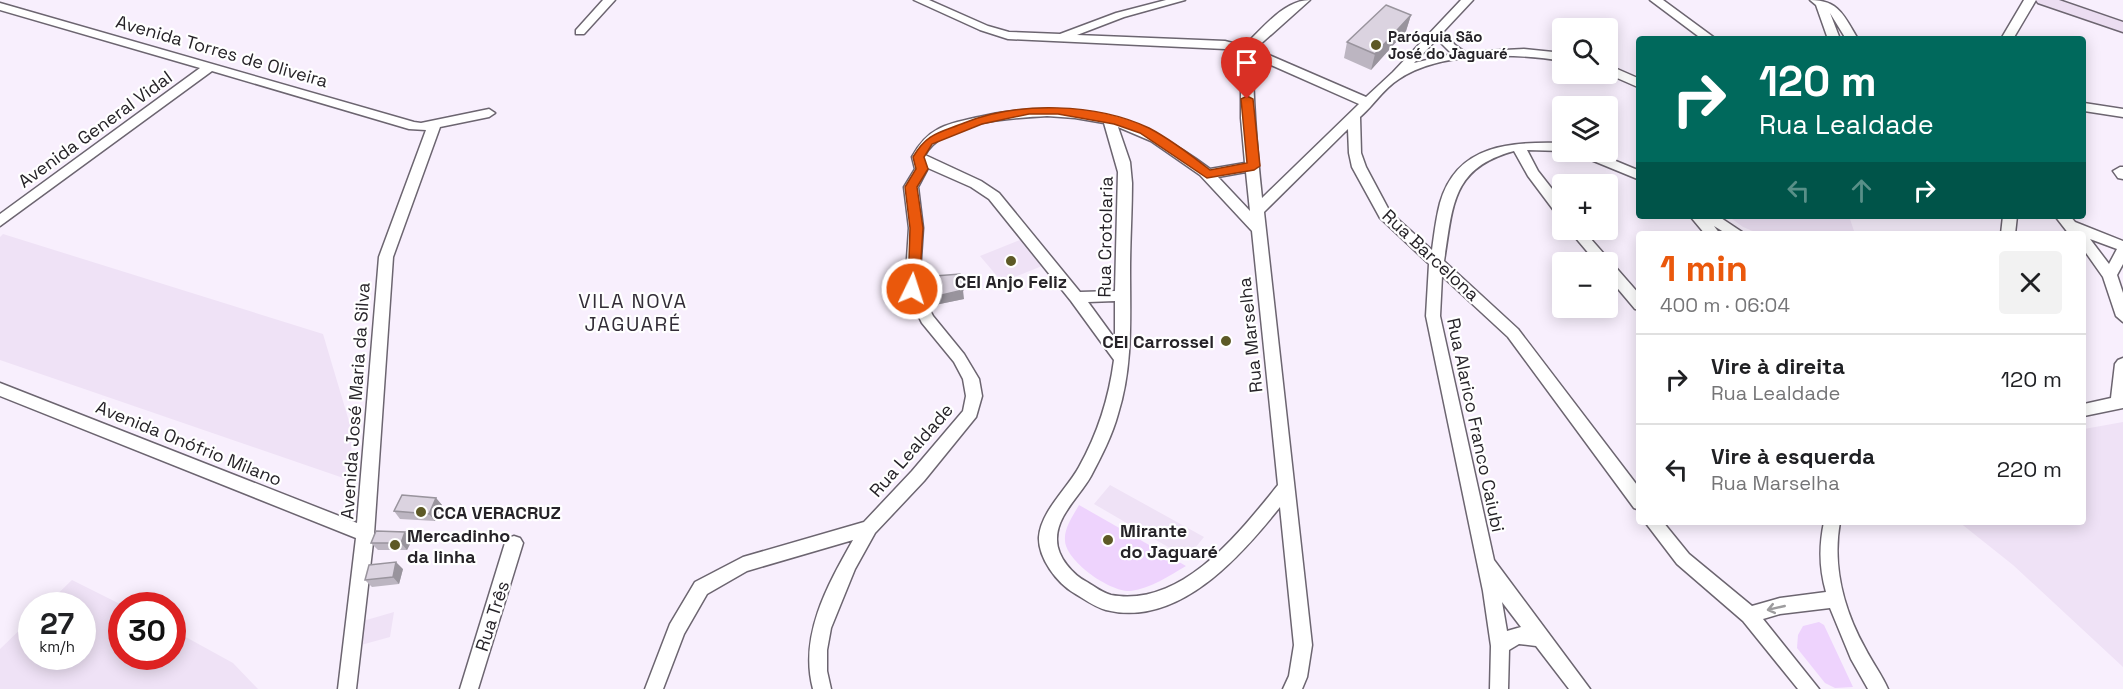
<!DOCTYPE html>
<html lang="pt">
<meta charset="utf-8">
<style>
:root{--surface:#fff;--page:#f2f2f2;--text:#202124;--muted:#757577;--line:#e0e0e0;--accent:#ea580c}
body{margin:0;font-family:"Space Grotesk",sans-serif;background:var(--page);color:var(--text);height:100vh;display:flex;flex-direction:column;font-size:22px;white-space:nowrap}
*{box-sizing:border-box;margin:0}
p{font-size:20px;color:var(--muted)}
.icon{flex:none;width:33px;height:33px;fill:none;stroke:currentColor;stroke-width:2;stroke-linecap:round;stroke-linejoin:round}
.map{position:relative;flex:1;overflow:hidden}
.details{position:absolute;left:1636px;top:231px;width:450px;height:294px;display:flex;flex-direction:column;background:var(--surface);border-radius:6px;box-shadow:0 3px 15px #0003}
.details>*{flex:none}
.guide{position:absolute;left:1636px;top:36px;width:450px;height:183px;border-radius:6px;box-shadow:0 3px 15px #0003;background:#00695c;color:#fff;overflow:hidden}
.fabs{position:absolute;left:1552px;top:18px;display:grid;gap:12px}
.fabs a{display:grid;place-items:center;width:66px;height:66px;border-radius:6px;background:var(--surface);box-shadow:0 3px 15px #0003;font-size:30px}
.speed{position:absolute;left:18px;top:592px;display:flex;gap:12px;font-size:30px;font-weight:700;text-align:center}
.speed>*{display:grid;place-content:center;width:78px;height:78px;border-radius:50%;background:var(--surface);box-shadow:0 3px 15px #0003;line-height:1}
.speed small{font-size:15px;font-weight:400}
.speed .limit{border:9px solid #d22;background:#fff;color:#111}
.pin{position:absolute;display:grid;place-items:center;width:51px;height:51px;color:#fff;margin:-62px -26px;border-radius:50% 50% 50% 0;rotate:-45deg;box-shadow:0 0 6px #0007}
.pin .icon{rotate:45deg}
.me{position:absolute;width:66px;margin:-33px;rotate:4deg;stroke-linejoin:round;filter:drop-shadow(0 0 4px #0008)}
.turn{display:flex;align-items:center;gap:21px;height:126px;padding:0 24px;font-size:27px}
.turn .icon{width:78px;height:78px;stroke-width:2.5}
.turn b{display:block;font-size:42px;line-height:51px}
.lanes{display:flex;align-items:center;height:57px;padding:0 24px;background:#0003;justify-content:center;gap:30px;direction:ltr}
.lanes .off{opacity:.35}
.round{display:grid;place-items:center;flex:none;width:63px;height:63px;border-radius:6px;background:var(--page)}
.head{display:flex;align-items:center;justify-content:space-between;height:102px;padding:0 24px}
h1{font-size:36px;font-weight:700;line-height:45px;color:var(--accent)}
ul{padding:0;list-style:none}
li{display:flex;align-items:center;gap:18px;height:90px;padding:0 24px;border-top:2px solid var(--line)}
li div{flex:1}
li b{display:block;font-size:22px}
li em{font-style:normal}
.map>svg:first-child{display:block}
.built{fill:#efe2f6}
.green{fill:#eed3fd}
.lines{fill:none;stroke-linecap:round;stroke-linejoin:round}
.street-casing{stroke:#6c6570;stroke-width:3}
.secondary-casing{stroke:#6c6570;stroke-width:3}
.street{fill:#fff;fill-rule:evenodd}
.secondary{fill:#ebddf1;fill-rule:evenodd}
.wall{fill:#bcb5c1}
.shaded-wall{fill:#99949d}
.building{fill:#dbd3e0;stroke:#99949d;stroke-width:1.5}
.oneway{stroke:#9d9c9e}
.route{fill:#ea580c;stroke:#983908;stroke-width:1.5}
.poi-dot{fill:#5d5926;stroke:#fff;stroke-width:2}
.labels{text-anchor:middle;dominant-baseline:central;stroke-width:4.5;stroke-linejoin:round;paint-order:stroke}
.far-poi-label{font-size:15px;font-weight:bold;fill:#262328;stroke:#fff;text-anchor:start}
.street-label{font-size:18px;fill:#262328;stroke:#fff}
.poi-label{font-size:18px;font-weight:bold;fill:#262328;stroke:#fff;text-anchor:start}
.neighbourhood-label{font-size:20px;letter-spacing:1.5px;fill:#332d37;stroke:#fff}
</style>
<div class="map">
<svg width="2123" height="689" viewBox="0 0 2123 689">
<rect width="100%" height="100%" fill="#f8effd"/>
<!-- built -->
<path class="built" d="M1728,216H1849L1855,234H1760L1743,227Z
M3,234L323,334L351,428L352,481L0,360V237Z
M1020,240L1042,266L1002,282L980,256Z
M2123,422V667L2013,565L1959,522H2084V429Z
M1110,485L1204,537L1187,558L1094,504Z
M72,580L124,606H122V657H172L173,630L233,663L258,689H0V649L31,619L32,657H82V606H45Z
M394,612L390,637L361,645L363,621Z"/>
<!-- green -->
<path class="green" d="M1079,505L1186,566C1169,576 1151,588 1131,591C1111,593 1065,561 1065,540C1064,528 1073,516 1079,505Z
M1819,622L1824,625L1853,687L1835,688L1825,683L1797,648L1798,635L1803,626Z"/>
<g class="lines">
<defs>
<path id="street" d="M603,0H615L584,34H576V30Z
M914,0H929L988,26L1009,32L1060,34L1116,13L1166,0H1185L1124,17L1077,35L1225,41L1244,46C1262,29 1284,0 1310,0L1255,49L1366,97L1393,72L1461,0H1473L1443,32L1455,45L1465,52L1524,49L1563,53V61C1516,53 1441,51 1399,79C1383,89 1374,105 1360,117L1361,153L1366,167L1390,212L1432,250C1434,235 1436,218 1440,203C1457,143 1512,142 1563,143V151L1527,150L1538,171L1563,203V218L1558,216L1528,176L1514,151C1451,168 1453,206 1444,261L1518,329L1640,489V510L1634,508L1508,337L1442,276L1440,316L1494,560L1590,689H1569L1536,646L1519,644L1509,650L1508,689H1490L1491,646L1483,591L1426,316L1429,264L1380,218L1352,167L1349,153L1348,129L1264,212L1312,645L1307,677L1302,689H1283L1289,676L1294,645L1280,507C1240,557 1178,628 1106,610C1095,607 1084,599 1074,593C1057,583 1038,558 1039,537C1041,511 1067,489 1079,467C1098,433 1109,398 1114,360L1071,301L989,199L971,187L928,168L918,187L923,228L919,289L933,316L964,354L979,379L982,396L976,417L924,481L875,533L855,569L831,628L827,650V671L831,689H813C799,636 827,586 853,540L747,571L707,594L684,634L663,689H645L670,624L695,582L743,557L864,522L912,471L963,411L966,396L963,379L954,362L922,323L905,289L909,228L904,187L915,169L912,157C928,127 947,124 979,117C1067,97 1139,115 1210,169L1245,163L1241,118V52L1225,49L1008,39L980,30ZM1437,39L1452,54L1414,63ZM1253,57L1359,104L1262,198C1257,151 1253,105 1253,57ZM1047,116L1075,118L1104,123L1118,172L1115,291L1080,292L999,193L981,181L925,155C944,121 1012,118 1047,116ZM1118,127L1151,141L1200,175L1252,231L1278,485C1239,533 1182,608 1111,595C1103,593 1095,587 1087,582C1073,575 1057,557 1057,540C1056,516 1080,496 1091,476C1101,457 1112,436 1118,414C1133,367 1130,318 1130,270C1130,241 1132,212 1132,183L1130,162ZM1246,172L1250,211L1218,177ZM1115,301V339L1088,302ZM1502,602L1505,606L1521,627L1507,631Z
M1650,0H1663L1716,39H1702Z
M1810,0C1839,0 1844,16 1858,39H1846L1830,13L1840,39H1828L1816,5Z
M2024,0H2036L2013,39H2001Z
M0,3L414,122L421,123L489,109L495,113L489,117L440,127L393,257L374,534L356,689H338L356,538L0,396V383L357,523L379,257L426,130L409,129L212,71L0,226V214L200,68L0,10Z
M1608,65L1640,79V88L1608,74Z
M2084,103L2123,109V117L2084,111Z
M1578,152H1594L1640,171V180L1579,155Z
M2120,167H2123V179L2118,178L2113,171Z
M1690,216H1718L1745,234H1727L1714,226L1720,234H1705Z
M2003,216H2017L2015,234H2001Z
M2055,216H2070L2075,222L2123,241V264L2117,275L2123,293V322L2116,316L2103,277L2084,250V234H2069ZM2090,239L2117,249L2109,264Z
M1569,230H1583L1640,295V310L1635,309L1608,277V262H1596Z
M2123,358V408L2084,416V404L2111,398L2115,364L2118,360Z
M1645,522H1663L1689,554L1752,606L1780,598L1826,592C1819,568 1819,546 1824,522H1840C1832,566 1844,610 1865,648C1872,662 1882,675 1888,689H1868L1851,659L1830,608L1780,614L1763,619L1819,689H1798L1743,621L1677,564Z
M514,536L520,538L523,543L478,689H460L505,543L508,538Z"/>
<path id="secondary" d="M2036,0H2059L2123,22V32L2038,3Z"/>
</defs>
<!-- street casing -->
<use href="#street" class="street-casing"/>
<!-- secondary casing -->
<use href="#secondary" class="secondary-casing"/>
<!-- street -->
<use href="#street" class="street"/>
<!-- secondary -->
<use href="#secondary" class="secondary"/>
</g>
<!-- wall -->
<path class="wall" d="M1411,15L1406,31L1371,70L1344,58L1347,42Z
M922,277L964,299L930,306L923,285Z
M436,498L442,505L435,521L400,519L394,511Z
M412,540L407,550H378L371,543Z
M403,569L399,584L372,587L365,580Z"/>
<!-- shaded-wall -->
<path class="shaded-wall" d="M1411,15L1406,31L1371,70L1375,54Z
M963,290L964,299L930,306L929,298Z
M436,498L442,505L435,521L429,514Z
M405,532L412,540L407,550L401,543Z
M396,562L403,569L399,584L393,577Z"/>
<!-- building -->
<path class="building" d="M1386,5L1411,15L1375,54L1347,42Z
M960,274L963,290L929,298L922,277Z
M402,495L436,498L429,514L394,511Z
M376,531L405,532L401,543H371Z
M396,562L393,577L365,580L369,565Z"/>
<!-- one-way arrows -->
<defs><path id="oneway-shaft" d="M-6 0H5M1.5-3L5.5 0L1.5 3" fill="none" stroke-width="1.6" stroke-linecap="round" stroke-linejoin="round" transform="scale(1.5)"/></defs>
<use class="oneway" href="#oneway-shaft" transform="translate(1776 608) rotate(167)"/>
<!-- route -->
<path class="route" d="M1247,96L1253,99L1260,166L1254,170L1207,178L1140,133L1114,124L1058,114H1029L982,124L932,144L924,157L928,169L917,187L923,228L919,289L912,294L908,293L910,228L905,187L916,169L913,157C927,133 939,133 964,123C1017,101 1097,103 1149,128C1170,139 1191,155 1210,170L1247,163L1241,99Z"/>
<!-- markers -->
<g class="poi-dot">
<circle cx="1376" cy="45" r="6"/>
<circle cx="1011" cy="261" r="6"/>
<circle cx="1226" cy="341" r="6"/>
<circle cx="421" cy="512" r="6"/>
<circle cx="1108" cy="540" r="6"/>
<circle cx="395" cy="545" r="6"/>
</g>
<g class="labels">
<!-- far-poi labels -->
<g class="far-poi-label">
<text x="1388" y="36">Paróquia São<tspan x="1388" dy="17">José do Jaguaré</tspan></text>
</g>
<!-- street labels -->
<g class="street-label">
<text transform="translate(222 51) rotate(16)">Avenida Torres de Oliveira</text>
<text transform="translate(95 129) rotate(-36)">Avenida General Vidal</text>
<text transform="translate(1105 237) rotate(-89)">Rua Crotolaria</text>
<text transform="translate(1431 255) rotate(43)">Rua Barcelona</text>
<text transform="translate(1250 335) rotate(-96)">Rua Marselha</text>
<text transform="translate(355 401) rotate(-86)">Avenida José Maria da Silva</text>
<text transform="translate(1476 425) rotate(78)">Rua Alarico Franco Caiubi</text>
<text transform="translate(189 443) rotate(22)">Avenida Onófrio Milano</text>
<text transform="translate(911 450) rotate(-49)">Rua Lealdade</text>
<text transform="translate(492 616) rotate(-72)">Rua Três</text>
</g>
<!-- poi labels -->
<g class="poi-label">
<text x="1011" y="281" text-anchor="middle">CEI Anjo Feliz</text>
<text x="1214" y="341" text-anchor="end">CEI Carrossel</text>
<text x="433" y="512">CCA VERACRUZ</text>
<text x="1120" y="530">Mirante<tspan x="1120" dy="21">do Jaguaré</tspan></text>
<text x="407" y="535">Mercadinho<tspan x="407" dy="21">da linha</tspan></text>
</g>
<!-- neighbourhood labels -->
<g class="neighbourhood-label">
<text x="633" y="301">VILA NOVA<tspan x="633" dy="23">JAGUARÉ</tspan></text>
</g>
</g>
</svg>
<div class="fabs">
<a><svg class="icon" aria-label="search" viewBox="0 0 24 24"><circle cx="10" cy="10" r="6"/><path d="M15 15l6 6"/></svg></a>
<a><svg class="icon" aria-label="layers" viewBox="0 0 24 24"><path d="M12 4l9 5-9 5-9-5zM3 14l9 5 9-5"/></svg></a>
<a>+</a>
<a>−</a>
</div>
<div class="speed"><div>27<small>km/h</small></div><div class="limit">30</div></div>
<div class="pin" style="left:1247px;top:99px;background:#d93025"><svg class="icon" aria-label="arrive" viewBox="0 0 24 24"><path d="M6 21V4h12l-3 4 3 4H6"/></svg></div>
<svg class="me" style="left:912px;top:289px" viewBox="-20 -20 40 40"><circle r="17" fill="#ea580c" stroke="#fff" stroke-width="3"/><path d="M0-11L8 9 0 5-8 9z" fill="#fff"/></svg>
<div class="guide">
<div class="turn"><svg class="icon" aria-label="right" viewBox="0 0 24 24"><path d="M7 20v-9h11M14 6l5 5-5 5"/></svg><div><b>120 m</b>Rua Lealdade</div></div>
<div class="lanes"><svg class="icon off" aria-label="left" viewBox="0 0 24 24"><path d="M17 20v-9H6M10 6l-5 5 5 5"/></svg><svg class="icon off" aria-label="ahead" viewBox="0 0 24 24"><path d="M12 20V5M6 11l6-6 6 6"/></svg><svg class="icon" aria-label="right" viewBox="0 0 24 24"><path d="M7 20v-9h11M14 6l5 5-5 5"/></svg></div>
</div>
<section class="details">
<div class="head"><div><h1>1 min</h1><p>400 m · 06:04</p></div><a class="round"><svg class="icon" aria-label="close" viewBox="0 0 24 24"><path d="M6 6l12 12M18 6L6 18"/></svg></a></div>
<ul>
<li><svg class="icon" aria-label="right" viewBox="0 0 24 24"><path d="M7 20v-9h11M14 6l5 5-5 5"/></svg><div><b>Vire à direita</b><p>Rua Lealdade</p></div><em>120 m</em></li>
<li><svg class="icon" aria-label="left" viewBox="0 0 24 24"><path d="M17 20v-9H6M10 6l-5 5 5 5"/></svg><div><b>Vire à esquerda</b><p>Rua Marselha</p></div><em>220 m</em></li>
</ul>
</section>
</div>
